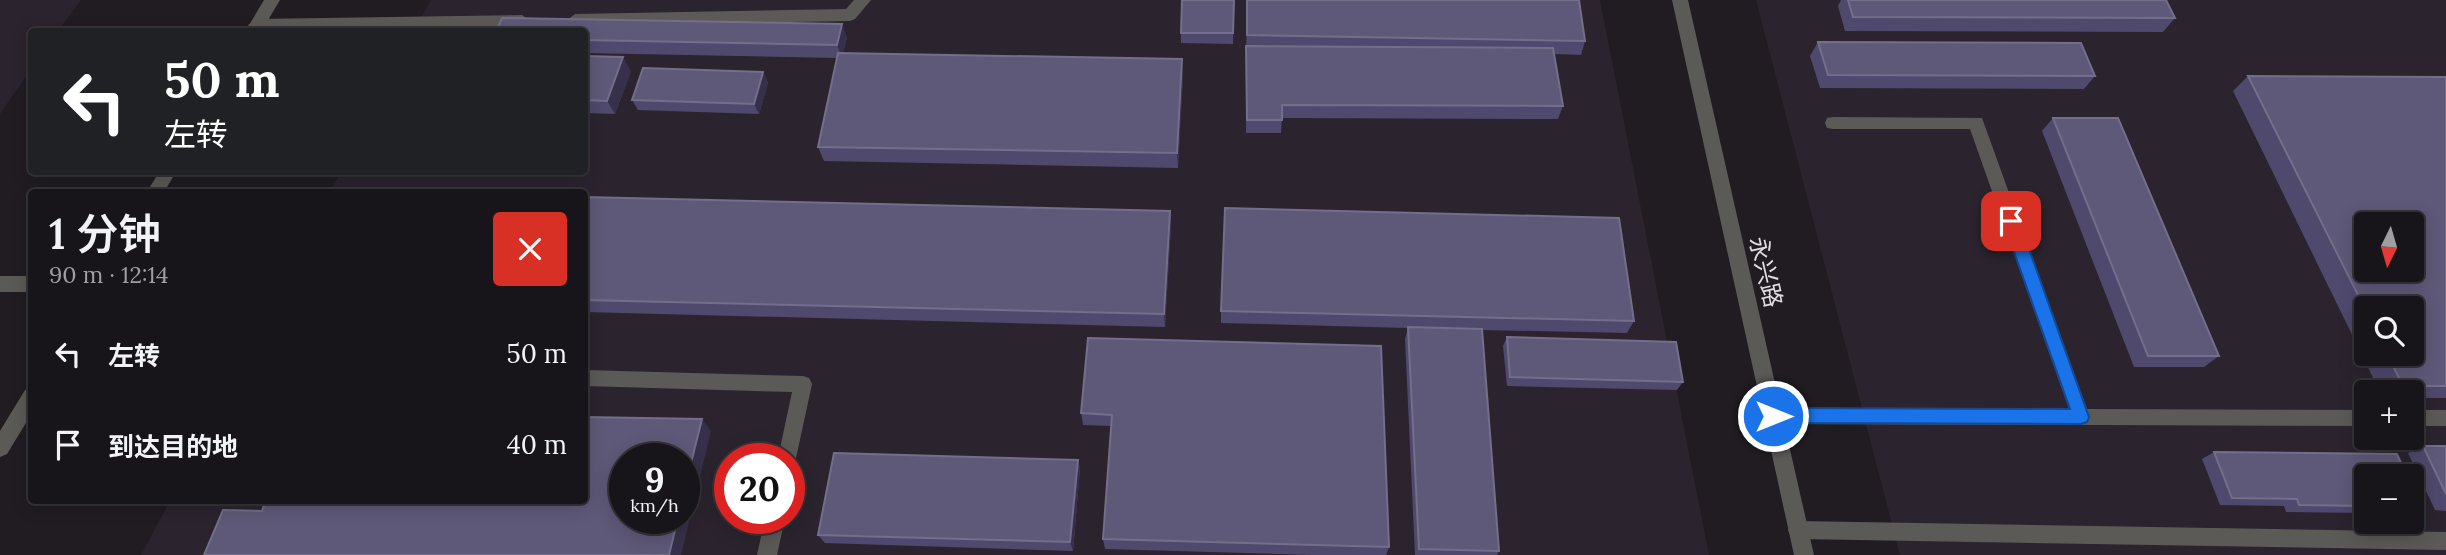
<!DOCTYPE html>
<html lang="zh">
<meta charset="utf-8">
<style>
:root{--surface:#18151a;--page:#211e23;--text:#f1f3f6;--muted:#9f9fa2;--line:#363439}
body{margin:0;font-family:Lora,"Noto Sans SC",serif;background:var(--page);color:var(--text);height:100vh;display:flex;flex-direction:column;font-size:26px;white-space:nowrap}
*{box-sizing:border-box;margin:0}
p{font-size:23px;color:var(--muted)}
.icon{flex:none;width:38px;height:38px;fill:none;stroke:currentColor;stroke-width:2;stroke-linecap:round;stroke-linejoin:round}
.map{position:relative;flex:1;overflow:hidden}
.details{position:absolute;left:28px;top:189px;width:560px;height:315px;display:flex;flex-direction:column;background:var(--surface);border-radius:7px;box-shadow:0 4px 18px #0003,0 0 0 2px var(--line)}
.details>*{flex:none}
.top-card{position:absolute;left:28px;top:28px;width:560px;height:147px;border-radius:7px;box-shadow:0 4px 18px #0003,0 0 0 2px var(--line);background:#202124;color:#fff;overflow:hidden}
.needle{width:46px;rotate:185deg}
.tools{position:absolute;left:2354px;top:212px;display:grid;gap:14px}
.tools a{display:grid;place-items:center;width:70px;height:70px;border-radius:7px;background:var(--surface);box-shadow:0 4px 18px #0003,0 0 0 2px var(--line);font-size:35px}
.speed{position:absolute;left:609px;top:443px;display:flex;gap:14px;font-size:35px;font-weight:700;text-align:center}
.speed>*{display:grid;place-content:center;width:91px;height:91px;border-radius:50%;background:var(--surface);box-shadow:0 4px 18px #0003,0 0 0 2px var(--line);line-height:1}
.speed small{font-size:18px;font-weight:400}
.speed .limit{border:10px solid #d22;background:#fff;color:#111}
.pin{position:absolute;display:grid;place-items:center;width:60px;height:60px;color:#fff;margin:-30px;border-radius:14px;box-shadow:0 4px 10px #0006}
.me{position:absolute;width:77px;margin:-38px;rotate:90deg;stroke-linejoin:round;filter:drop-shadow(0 0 5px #0008)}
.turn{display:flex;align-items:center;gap:24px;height:147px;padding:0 21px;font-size:32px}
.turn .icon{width:91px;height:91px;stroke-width:2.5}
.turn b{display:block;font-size:49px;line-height:60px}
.round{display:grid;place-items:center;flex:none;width:74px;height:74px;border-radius:7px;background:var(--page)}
.overview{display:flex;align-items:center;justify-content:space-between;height:119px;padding:0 21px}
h1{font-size:42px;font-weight:600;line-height:52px}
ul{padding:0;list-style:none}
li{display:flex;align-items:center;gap:21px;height:91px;padding:0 21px}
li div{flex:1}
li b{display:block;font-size:26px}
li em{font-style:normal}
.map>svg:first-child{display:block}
.built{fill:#2b242f;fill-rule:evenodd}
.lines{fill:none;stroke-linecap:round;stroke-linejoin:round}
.service{fill:#5c5a56;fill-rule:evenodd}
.tertiary{fill:#5c5a56;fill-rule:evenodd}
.wall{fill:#4f496d;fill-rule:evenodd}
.shaded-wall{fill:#36304a}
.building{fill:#5f5979;stroke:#736e8a;stroke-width:2;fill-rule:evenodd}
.route{fill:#1a73e8;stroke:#114b97;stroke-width:2}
.labels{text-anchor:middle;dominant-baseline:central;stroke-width:7;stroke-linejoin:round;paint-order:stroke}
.street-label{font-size:24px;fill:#e0dde1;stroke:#201c22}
</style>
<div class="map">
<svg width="2446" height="555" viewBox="0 0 2446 555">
<rect width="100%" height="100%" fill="#201c22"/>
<!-- built -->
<path class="built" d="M0,0H81L58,31L32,32L31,69L0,114Z
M431,0H1600L1709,555H141L170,501L584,500V192H330L341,172H584V32L414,31ZM625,458H684V518H625ZM730,458H789V518H730Z
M1756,0H2446V555H1900ZM2366,224H2412V270H2366ZM2366,308H2412V354H2366ZM2366,392H2412V438H2366ZM2366,476H2412V522H2366Z"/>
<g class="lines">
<!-- service -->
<path class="service" d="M854,0H871L855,19L850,21L575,26L567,20L575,14L846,9Z
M522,15L530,21L522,27L256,31L248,25L256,19Z
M1833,117L1982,118L2087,409L2366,410V426L1773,424L1766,422L1764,416L1766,410L1773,408L2069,409L1970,129H1833L1827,128L1825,123L1827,118Z
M0,276H32V292H0Z
M584,370L803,376L809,378L812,384L796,458L794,464L789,466V458H778L792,392L584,386Z
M2412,410H2446V426H2412Z
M765,518H785L777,555H757Z
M1798,521L2446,532V550L1798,539L1791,537L1788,530L1791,523Z"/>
<!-- tertiary -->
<path class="tertiary" d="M264,0H280L261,32H245Z
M1672,0H1688L1814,555H1794Z
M159,172H176L164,192H147Z
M32,388V413L7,454L0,457V431L25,390Z"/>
</g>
<!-- wall -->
<path class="wall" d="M1234,0L1233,44L1181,43V33Z
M1247,0L1585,41L1581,55L1554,54L1563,106L1558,119L1282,118L1281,133H1246V59Z
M1841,0H2166L2175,18L2163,32L1845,31L1838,6Z
M584,32L847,37L843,53L1183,74L1178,168L824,161L818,147L837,58L584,53Z
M1818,42L2095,76L2084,89L1820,88L1810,56Z
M584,56L631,71L615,114L584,113Z
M763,72L768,83L759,114L638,110L632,100Z
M2248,76L2446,77V398H2412V392H2380L2233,91ZM2366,308L2412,354H2366Z
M2053,118L2219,356L2204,367H2134L2042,131Z
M584,197L1170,211L1171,225L1165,327L584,312Z
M1221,311L1634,321L1627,333L1482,330L1499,551L1497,555H1415L1405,339L1408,328L1221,323Z
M1507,337L1683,382L1677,390L1507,386L1503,346Z
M1088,338L1389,547L1386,555H1312L1105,549L1103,539L1111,426L1083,425L1081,413Z
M2423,446H2446V511L2435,510L2408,453Z
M2214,452L2366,476V513L2286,512L2284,506L2220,505L2202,459Z
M1078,460L1080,469L1073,551L825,543L818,535Z
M2412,485L2421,507L2412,511Z"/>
<!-- shaded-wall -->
<path class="shaded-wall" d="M842,24L847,37L842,58L837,45Z
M623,57L631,71L615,114L607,101Z
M1182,59L1183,74L1178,168L1177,153Z
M763,72L768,83L759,114L754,104Z
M1170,211L1171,225L1165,327L1164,314Z
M702,419L711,431L681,555H669L678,518H684V491Z
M1078,460L1080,469L1073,551L1070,542Z"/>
<!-- building -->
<path class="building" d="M1182,0H1234L1233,33H1181Z
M1247,0H1579L1585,41L1247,35Z
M1848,0H2166L2175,18L1853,17Z
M502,18L842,24L837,45L584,40V32H496Z
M1818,42L2081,43L2095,76L1828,75Z
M1246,46L1553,48L1563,106L1282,105V120H1247Z
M838,53L1182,59L1177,153L818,147Z
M584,56L623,57L607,101L584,100Z
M643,68L763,72L754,104L632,100Z
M2248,76L2446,77V386H2403L2387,354H2412V308H2366V311ZM2366,224H2412V270H2366Z
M2053,118H2118L2219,356H2148Z
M347,191L393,192H347Z
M584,197L1170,211L1164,314L584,300Z
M1225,208L1619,218L1634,321L1221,311Z
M1408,327L1482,329L1499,551L1419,549Z
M1507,337L1676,342L1683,382L1510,377Z
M1088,338L1381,346L1389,547L1103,539L1112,415L1081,413Z
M584,417L702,419L684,491V458H625V518H678L669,555H204L223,510L262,511L266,500H584Z
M2423,446H2446V494Z
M2214,452L2397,454L2407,476H2366V506L2299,505L2297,499L2232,498Z
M834,453L1078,460L1070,542L818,535Z
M2412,485L2421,507L2412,506Z"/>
<!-- route -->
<path class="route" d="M2011,215L2019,221L2089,417L2087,422L2081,424L1773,423L1767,421L1764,416L1767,410L1773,408L2070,409L2003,221Z"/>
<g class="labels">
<!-- street labels -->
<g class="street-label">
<text transform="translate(1766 272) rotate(77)">永兴路</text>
</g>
</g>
</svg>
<div class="tools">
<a><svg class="needle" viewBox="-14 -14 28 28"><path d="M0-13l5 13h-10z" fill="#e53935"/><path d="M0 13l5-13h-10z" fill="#9f9fa2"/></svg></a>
<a><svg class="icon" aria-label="search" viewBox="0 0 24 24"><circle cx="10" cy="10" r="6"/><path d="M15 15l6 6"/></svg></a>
<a>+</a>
<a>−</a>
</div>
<div class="speed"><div>9<small>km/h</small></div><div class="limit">20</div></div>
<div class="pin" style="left:2011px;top:221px;background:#d93025"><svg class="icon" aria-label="arrive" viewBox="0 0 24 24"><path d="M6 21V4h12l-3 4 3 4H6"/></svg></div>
<svg class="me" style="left:1773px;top:416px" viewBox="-20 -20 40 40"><circle r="17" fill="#1a73e8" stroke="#fff" stroke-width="3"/><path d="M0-11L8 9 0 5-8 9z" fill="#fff"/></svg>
<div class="top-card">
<div class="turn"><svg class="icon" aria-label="left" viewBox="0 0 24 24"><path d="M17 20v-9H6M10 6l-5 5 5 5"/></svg><div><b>50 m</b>左转</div></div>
</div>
<section class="details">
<div class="overview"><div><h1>1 分钟</h1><p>90 m · 12:14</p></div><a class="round" style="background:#d93025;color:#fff"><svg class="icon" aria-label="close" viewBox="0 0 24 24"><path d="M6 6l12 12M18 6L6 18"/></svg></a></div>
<ul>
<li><svg class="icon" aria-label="left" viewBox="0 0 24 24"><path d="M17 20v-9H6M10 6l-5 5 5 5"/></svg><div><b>左转</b></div><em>50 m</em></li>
<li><svg class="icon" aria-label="arrive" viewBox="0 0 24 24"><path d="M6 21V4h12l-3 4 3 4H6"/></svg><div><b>到达目的地</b></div><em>40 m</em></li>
</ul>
</section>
</div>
